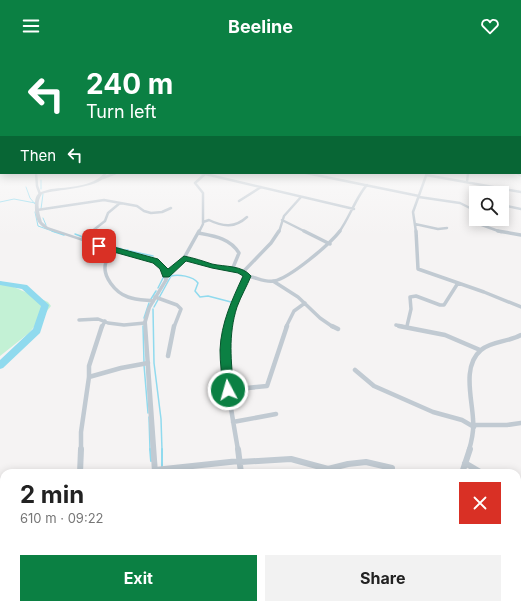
<!DOCTYPE html>
<meta charset="utf-8">
<style>
:root{--surface:#fff;--page:#f2f2f2;--text:#222;--muted:#767676;--accent:#0b8043}
body{margin:0;font-family:Inter,sans-serif;background:var(--page);color:var(--text);height:100vh;display:flex;flex-direction:column;font-size:15px;white-space:nowrap}
*{box-sizing:border-box;margin:0}
p{font-size:13px;color:var(--muted)}
.icon{flex:none;width:22px;height:22px;fill:none;stroke:currentColor;stroke-width:2;stroke-linecap:round;stroke-linejoin:round}
.map{position:relative;flex:1;overflow:hidden}
.side{position:absolute;left:0px;top:417px;width:521px;height:140px;display:flex;flex-direction:column;background:var(--surface);border-radius:12px 12px 0 0;box-shadow:0 2px 10px #0003}
.side>*{flex:none}
.top-card{position:absolute;left:0px;top:0px;width:521px;height:122px;box-shadow:0 2px 10px #0003;background:#0b8043;color:#fff;overflow:hidden}
.buttons{position:absolute;left:469px;top:134px;display:grid;gap:8px}
.buttons a{display:grid;place-items:center;width:40px;height:40px;border-radius:0px;background:var(--surface);box-shadow:0 2px 10px #0003;font-size:20px}
.pin{position:absolute;display:grid;place-items:center;width:34px;height:34px;color:#fff;margin:-17px;border-radius:8px;box-shadow:0 2px 6px #0006}
.me{position:absolute;width:44px;margin:-22px;rotate:354deg;stroke-linejoin:round;filter:drop-shadow(0 0 3px #0008)}
.turn{display:flex;align-items:center;gap:14px;height:84px;padding:0 20px;font-size:18px}
.turn .icon{width:52px;height:52px;stroke-width:2.5}
.turn b{display:block;font-size:28px;line-height:34px}
.then{display:flex;align-items:center;height:38px;padding:0 20px;background:#0003;gap:8px;font-size:15px}
.round{display:grid;place-items:center;flex:none;width:42px;height:42px;border-radius:0px;background:var(--page)}
.overview{display:flex;align-items:center;justify-content:space-between;height:68px;padding:0 20px}
h1{font-size:24px;font-weight:700;line-height:30px}
.button{display:flex;gap:8px;margin-top:auto;padding:8px 20px}
.button a{flex:1;height:46px;border-radius:0px;background:var(--accent);color:#fff;font-size:16px;font-weight:700;line-height:46px;text-align:center}
.button a+a{background:var(--page);color:var(--text)}
header{display:flex;justify-content:space-between;align-items:center;height:52px;padding:0 20px;background:var(--accent);color:#fff;font-size:18px;font-weight:700}
.map>svg:first-child{display:block}
.green{fill:#c3f1d5}
.lines{fill:none;stroke-linecap:round;stroke-linejoin:round}
.stream-far2{stroke:#90daee;stroke-width:1}
.stream-far1{stroke:#90daee;stroke-width:1.5}
.stream{stroke:#90daee;stroke-width:2}
.river{fill:#90daee;fill-rule:evenodd}
.minor-far3{stroke:#c1cad2;stroke-width:2.5}
.minor-far2{stroke:#c1cad2;stroke-width:3.5}
.minor-far1{stroke:#c1cad2;stroke-width:4.5}
.minor{stroke:#c1cad2;stroke-width:6}
.tertiary{fill:#c1cad2;fill-rule:evenodd}
.route{fill:#0b8043;stroke:#07532c}
</style>
<header><svg class="icon" aria-label="menu" viewBox="0 0 24 24"><path d="M4 6h16M4 12h16M4 18h16"/></svg>Beeline<svg class="icon" aria-label="heart" viewBox="0 0 24 24"><path d="M12 20l-8-8c-3-5 5-10 8-4 3-6 11-1 8 4z"/></svg></header>
<div class="map">
<svg width="521" height="557" viewBox="0 0 521 557">
<rect width="100%" height="100%" fill="#f5f3f3"/>
<!-- green -->
<path class="green" d="M0,229L48,250L51,254L29,281L0,304Z"/>
<g class="lines">
<!-- stream-far2 -->
<path class="stream-far2" d="M41,128V137
M26,135L30,146L35,152
M0,150L14,147L35,151
M41,157L43,142
M35,160L38,174L55,180
M43,166L46,173"/>
<!-- stream-far1 -->
<path class="stream-far1" d="M52,179L64,183
M75,182L83,185
M86,187L106,193
M94,193L129,203
M111,194L122,197
M125,198H128
M130,199L153,204
M134,205L141,206
M143,206L149,208
M158,236L164,224L159,213
M151,247L156,239
M154,255L171,224C178,222 193,224 198,231L195,239L200,245L208,244L231,250
M153,257L154,311L161,367L162,398
M144,266L149,251
M143,274L144,310
M144,313L148,361
M149,365L150,398"/>
<!-- stream -->
<path class="stream" d="M150,397L151,409
M162,397V415
M157,553V557"/>
<!-- river -->
<path class="river" d="M0,229L27,233L49,253L40,281L3,316L0,317V308L33,277L41,254L22,237L0,233Z"/>
<!-- minor-far3 -->
<path class="minor-far3" d="M36,121L37,134L40,142
M201,121L354,157
M306,121L419,144
M426,123L521,140
M103,126L116,121
M467,130L468,121
M419,145L460,151L476,159
M239,149L261,135
M502,153L521,157
M37,158L104,148L137,154L144,159L151,161L162,160L171,156
M479,167V172L501,180
M282,168L306,180
M203,170L209,168C223,175 235,176 247,165
M415,172L438,177L447,176
M91,180L105,169L108,161L120,151
M199,180L203,172V141L195,131L205,122
M279,180L284,164L301,145
M339,180C349,167 357,143 367,133
M416,180L413,160L427,121"/>
<!-- minor-far2 -->
<path class="minor-far2" d="M304,179L330,192
M416,179L418,217L484,240L521,255
M498,179L521,183
M198,181C214,184 230,186 239,201L232,218
M82,187L92,179
M117,199C113,202 108,206 106,210C101,224 116,241 128,245C136,248 145,248 153,249
M184,206L212,214L244,220
M243,220L271,191L279,179
M166,223L184,206L199,179
M273,229L298,245L320,266L333,275
M155,245L177,253L181,257L174,275
M79,268L98,267L108,271L124,273L145,271
M396,273L404,275
M407,274L411,257L410,245L416,244L440,253H444L458,231
M102,275L105,269
M228,275L236,245L247,224C256,225 265,231 274,229C290,226 330,192 340,179
M286,275L294,259L305,251"/>
<!-- minor-far1 -->
<path class="minor-far1" d="M228,274C222,315 231,356 238,398
M332,274L338,277
M399,274L445,283L480,298
M168,304L174,274
M355,318L374,334L433,360L462,368L474,375
M89,325L121,316L148,311
M228,338L267,334L287,274
M233,370L276,362
M474,373H507L521,371
M81,398V380L89,325V314L102,274
M469,398C472,388 474,377 473,367C472,346 462,314 481,298C491,289 509,290 521,283"/>
<!-- minor -->
<path class="minor" d="M238,397L241,421
M240,410L291,407L328,417L348,412L366,410L392,416
M465,411L482,421
M155,418L239,409
M80,421L81,397
M462,421L470,397
M517,444L521,447
M517,500L521,501
M254,553V557
M6,557L7,553
M387,557L390,553"/>
<!-- tertiary -->
<path class="tertiary" d="M104,121H108C107,121 104,126 104,126C92,137 58,137 42,142C36,150 39,161 42,170L48,175L111,196L153,206L162,212L167,219L168,228L151,256L147,270L158,421H152L143,270L147,256L164,228L163,219L160,214L151,208L109,198L46,177C37,171 37,169 35,159C35,153 34,145 39,141C42,139 48,138 51,137C68,135 93,135 104,121Z
M515,121H519L521,123V125Z
M144,553H152V557H144Z"/>
</g>
<!-- sky -->
<linearGradient id="sky" x2="0" y2="1"><stop stop-color="#85c3ea"/><stop offset="0.58" stop-color="#fafafa"/><stop offset="1" stop-color="#fafafa" stop-opacity="0"/></linearGradient>
<rect width="521" height="184" fill="url(#sky)"/>
<!-- route -->
<path class="route" d="M99,191L158,207L168,217L184,204C194,206 203,209 212,212C225,215 242,213 251,224C247,234 241,244 237,255C228,283 231,310 234,338L232,341L228,343L225,341L223,338C222,325 220,311 220,298C221,271 232,248 243,224L238,221L212,216L186,209L169,225H163L160,217L153,211L96,195L95,194Z"/>
</svg>
<div class="buttons">
<a><svg class="icon" aria-label="search" viewBox="0 0 24 24"><circle cx="10" cy="10" r="6"/><path d="M15 15l6 6"/></svg></a>
</div>
<div class="pin" style="left:99px;top:194px;background:#d93025"><svg class="icon" aria-label="arrive" viewBox="0 0 24 24"><path d="M6 21V4h12l-3 4 3 4H6"/></svg></div>
<svg class="me" style="left:228px;top:338px" viewBox="-20 -20 40 40"><circle r="17" fill="#0b8043" stroke="#fff" stroke-width="3"/><path d="M0-11L8 9 0 5-8 9z" fill="#fff"/></svg>
<div class="top-card">
<div class="turn"><svg class="icon" aria-label="left" viewBox="0 0 24 24"><path d="M17 20v-9H6M10 6l-5 5 5 5"/></svg><div><b>240 m</b>Turn left</div></div>
<div class="then">Then<svg class="icon" aria-label="left" viewBox="0 0 24 24"><path d="M17 20v-9H6M10 6l-5 5 5 5"/></svg></div>
</div>
<section class="side">
<div class="overview"><div><h1>2 min</h1><p>610 m · 09:22</p></div><a class="round" style="background:#d93025;color:#fff"><svg class="icon" aria-label="close" viewBox="0 0 24 24"><path d="M6 6l12 12M18 6L6 18"/></svg></a></div>
<div class="button"><a>Exit</a><a>Share</a></div>
</section>
</div>
